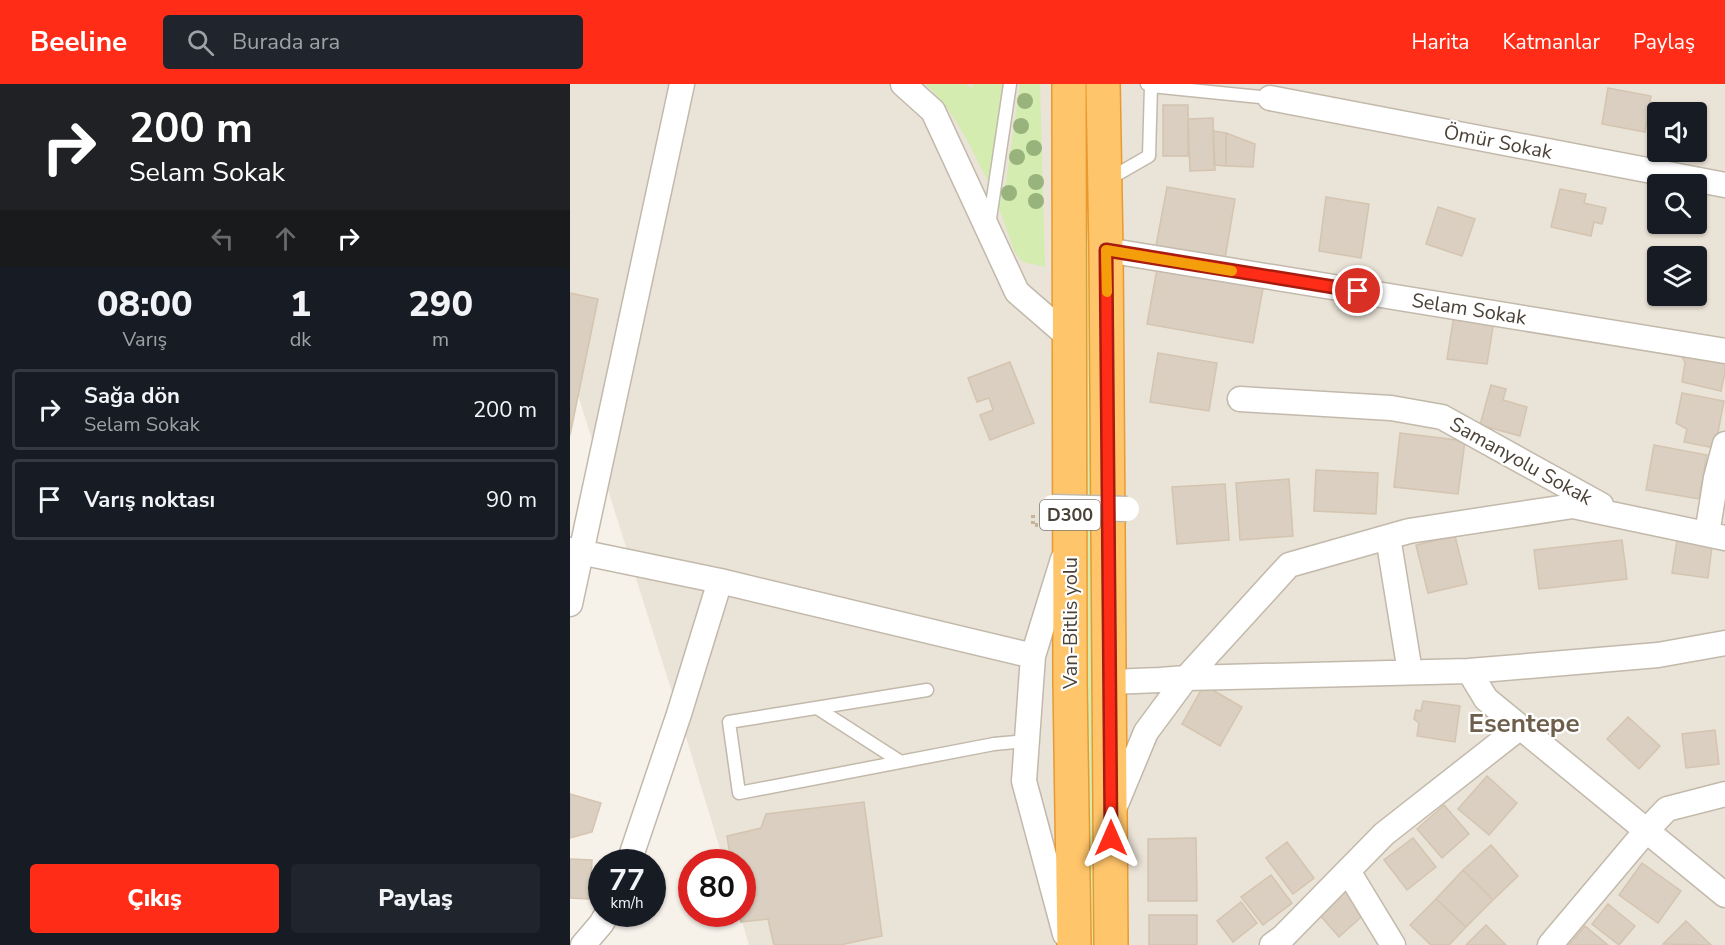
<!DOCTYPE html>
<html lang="tr">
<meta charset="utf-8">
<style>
:root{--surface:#171b24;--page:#20242c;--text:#f1f3f6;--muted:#9ea1a6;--line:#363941;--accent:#ff2c17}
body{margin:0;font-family:"Nunito Sans",sans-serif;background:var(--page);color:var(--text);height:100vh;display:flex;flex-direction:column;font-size:22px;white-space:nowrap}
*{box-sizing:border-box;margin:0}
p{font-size:20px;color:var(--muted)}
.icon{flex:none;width:33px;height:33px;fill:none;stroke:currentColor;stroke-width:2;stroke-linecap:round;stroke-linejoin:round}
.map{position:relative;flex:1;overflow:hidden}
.drawer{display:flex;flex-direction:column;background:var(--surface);width:570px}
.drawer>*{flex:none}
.banner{background:#202124;color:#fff;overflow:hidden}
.tools{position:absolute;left:1077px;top:18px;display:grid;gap:12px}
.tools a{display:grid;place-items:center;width:60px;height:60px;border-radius:6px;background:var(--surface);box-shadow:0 2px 4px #0004;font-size:30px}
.speed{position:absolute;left:18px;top:765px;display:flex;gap:12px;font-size:30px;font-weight:700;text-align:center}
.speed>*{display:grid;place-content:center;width:78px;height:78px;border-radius:50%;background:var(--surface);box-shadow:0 2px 4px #0004;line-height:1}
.speed small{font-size:15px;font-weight:400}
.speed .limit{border:9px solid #d22;background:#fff;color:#111}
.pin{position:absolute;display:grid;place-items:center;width:51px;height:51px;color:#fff;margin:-26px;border:3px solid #fff;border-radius:50%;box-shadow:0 2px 6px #0007}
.me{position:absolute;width:66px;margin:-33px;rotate:0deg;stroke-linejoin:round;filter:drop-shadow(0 0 4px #0008)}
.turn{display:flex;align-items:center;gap:21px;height:126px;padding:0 30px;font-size:27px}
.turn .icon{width:78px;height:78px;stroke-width:2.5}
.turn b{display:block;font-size:42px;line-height:51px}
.lanes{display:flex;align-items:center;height:57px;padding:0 30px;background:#0003;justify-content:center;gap:30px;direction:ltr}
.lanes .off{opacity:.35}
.eta{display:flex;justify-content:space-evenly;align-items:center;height:102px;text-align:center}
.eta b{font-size:36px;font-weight:800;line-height:42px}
.action{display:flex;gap:12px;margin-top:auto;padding:12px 30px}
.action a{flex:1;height:69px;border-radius:6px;background:var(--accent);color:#fff;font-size:24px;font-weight:800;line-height:69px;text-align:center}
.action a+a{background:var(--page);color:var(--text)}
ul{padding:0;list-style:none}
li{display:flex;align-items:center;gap:18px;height:81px;margin:0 12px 9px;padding:0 18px;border:3px solid var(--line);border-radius:6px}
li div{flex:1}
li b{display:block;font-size:22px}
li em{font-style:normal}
header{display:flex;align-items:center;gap:36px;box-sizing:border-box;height:84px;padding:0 30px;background:var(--accent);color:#fff}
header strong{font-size:28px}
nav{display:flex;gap:33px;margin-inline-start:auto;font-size:21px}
.search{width:420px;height:54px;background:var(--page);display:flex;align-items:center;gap:15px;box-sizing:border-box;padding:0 21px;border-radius:6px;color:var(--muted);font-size:22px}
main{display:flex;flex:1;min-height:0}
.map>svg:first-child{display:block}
.residential{fill:#eae3d7;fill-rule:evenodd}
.green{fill:#d4ecb0}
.building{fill:#dbcfc1;stroke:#d4c4b0;stroke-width:1.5}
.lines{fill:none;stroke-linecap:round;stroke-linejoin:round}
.lane-casing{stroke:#c2b9ab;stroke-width:15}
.street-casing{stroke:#c2b9ab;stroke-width:27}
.highway-casing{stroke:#e89a31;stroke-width:36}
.path{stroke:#c5b49b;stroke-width:4;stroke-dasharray:3 3;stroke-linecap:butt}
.lane{stroke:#fff;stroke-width:12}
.street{stroke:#fff;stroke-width:24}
.highway{stroke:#ffc56b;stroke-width:33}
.street-bridge-casing{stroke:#c2b9ab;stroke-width:27;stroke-linecap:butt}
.street-bridge{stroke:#fff;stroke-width:24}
.tree{fill:#99b37d}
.route-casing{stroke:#a61d0f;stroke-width:15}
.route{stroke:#ff2c17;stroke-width:10}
.slow{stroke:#f59e0b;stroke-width:10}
.labels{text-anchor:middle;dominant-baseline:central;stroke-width:4.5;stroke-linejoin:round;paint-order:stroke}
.shield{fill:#fff;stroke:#807a73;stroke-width:1.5}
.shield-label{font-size:18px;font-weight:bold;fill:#4a4137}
.street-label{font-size:20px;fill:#4a4137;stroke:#fff}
.district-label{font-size:26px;font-weight:bold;fill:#6e5f4d;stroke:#fff}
</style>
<header>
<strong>Beeline</strong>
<div class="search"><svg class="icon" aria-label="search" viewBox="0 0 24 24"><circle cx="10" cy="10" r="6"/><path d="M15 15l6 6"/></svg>Burada ara</div>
<nav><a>Harita</a><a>Katmanlar</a><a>Paylaş</a></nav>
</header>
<main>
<section class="drawer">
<div class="banner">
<div class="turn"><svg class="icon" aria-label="right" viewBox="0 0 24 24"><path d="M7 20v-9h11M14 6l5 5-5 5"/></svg><div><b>200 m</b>Selam Sokak</div></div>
<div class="lanes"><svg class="icon off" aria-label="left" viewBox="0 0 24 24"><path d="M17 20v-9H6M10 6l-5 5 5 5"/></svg><svg class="icon off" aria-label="ahead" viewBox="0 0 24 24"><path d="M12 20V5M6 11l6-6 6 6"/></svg><svg class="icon" aria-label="right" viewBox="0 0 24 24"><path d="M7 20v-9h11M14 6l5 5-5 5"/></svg></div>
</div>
<div class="eta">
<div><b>08:00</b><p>Varış</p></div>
<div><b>1</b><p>dk</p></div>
<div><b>290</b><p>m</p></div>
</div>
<ul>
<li><svg class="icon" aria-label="right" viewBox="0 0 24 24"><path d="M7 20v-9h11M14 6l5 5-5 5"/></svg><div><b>Sağa dön</b><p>Selam Sokak</p></div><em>200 m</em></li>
<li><svg class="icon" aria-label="arrive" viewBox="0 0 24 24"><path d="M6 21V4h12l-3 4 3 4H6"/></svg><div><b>Varış noktası</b></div><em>90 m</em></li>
</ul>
<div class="action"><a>Çıkış</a><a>Paylaş</a></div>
</section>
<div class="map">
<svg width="1155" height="861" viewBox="0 0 1155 861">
<rect width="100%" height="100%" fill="#f6f1e9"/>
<!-- residential -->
<path class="residential" d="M0,0H1155V861H179L170,830H172V778H154L109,630L0,286ZM1088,28H1126V68H1088ZM1088,100H1126V140H1088ZM1088,172H1126V212H1088Z"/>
<!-- green -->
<path class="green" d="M355,0H396L401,4L404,0H434L418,97C400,63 385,26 355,0Z
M450,0H470L475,183L453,178L445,169L428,121L435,106Z
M507,0H522L529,861H517Z"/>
<!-- building -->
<path class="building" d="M1038,4L1081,12L1075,48L1032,40Z
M593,21H618V72H593Z
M643,34L645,86L620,87L618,35Z
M643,47L656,49V82L644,81Z
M656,49L685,60L683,83L656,82Z
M597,103L665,115L655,175L586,162Z
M990,105L1016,110L1014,119L1036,124L1032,140L1024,138L1021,152L981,143Z
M756,113L799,120L791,174L749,167Z
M868,123L905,135L892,172L856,160Z
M587,185L693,204L683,259L577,240Z
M0,209L28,215L0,351Z
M884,231L924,237L917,280L877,275Z
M1114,263L1155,271V288L1151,307L1112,298L1115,279L1112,272Z
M588,269L647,279L639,327L580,318Z
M440,278L464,339L420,356L410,331L423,326L419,314L407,318L398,294Z
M921,301L936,305L933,316L957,323L950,352L910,341Z
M1112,309L1154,317L1145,364L1114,358L1117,345L1106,339Z
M830,349L895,357L888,410L824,403Z
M1084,361L1137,371L1129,415L1076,406Z
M746,386L808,389L806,430L744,427Z
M719,395L723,452L670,456L666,399Z
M655,400L659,456L607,460L602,403Z
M1108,449L1143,454L1138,494L1102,489Z
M885,452L897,500L858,509L846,461Z
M1052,456L1057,495L969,505L964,466Z
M634,601L672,623L650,662L612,640Z
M853,617L890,622L885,658L847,652L849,639L844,635L846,626L851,627Z
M1058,633L1090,662L1069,685L1037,655Z
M1145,646L1149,680L1116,684L1112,650Z
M917,692L947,719L919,751L888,725Z
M0,710L31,719L22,748L0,754Z
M294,718L312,852L270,861H204L198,835L171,838L170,830H172V778H161L157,752L191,744L196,730Z
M874,721L899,750L872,774L847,745Z
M626,754L627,817H578V755Z
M843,754L866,783L837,806L814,776Z
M717,758L744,794L723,810L696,774Z
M921,761L948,792L923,816L893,786Z
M0,775L22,776L20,815L0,814Z
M1072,779L1111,807L1088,839L1049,811Z
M893,786L923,816L896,843L866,815Z
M701,791L722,819L693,841L671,813Z
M778,803L799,826L769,853L748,829Z
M866,815L896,843L879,861H861L840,841Z
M671,818L687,839L663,858L647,837Z
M1038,820L1065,842L1049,861L1022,840Z
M579,831H627V861H579Z
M1116,837L1141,861L1093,860Z
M916,841L936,861H896Z
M1015,842L1038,861H999Z"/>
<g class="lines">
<defs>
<path id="lane" d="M581,2L700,14
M539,95L579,72L581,2L577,0
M419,141L440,0
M357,606L159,638L169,709L424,660L457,657
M247,624L331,678"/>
<path id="street" d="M333,0L363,27L447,208L500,254
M700,14L1155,101
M536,166L1155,267
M670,315L821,324L872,333L1031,421
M1137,450L1146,394L1155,360
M818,453L840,588
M0,466L150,497L463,572
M493,475L463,572L454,697L495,850
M0,520L112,0
M899,587L916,615L1155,811
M540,598L590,596L616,594L719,481L839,447L1003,422L1155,454
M544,725L576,648L616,594L899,587L1088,571L1155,559
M59,778L109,630L150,497
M778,787L823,861
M13,861L31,840L37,830
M702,861L713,853L814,750L949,644
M980,861L1076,747L1097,725L1155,710"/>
<path id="highway" d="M499,0L500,598L504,861
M533,0L536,166L541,861"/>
</defs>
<!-- lane casing -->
<use href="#lane" class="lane-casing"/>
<!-- street casing -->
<use href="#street" class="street-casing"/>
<!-- highway casing -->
<use href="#highway" class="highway-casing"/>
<!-- path -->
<path class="path" d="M463,431V441H472"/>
<!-- lane -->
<use href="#lane" class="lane"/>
<!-- street -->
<use href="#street" class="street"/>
<!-- highway -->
<use href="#highway" class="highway"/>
<defs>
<path id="street-bridge" d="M483,423L557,425"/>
</defs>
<!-- street-bridge casing -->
<use href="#street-bridge" class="street-bridge-casing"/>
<!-- street-bridge -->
<use href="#street-bridge" class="street-bridge"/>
</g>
<!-- trees -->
<g class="tree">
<circle cx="455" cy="17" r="8"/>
<circle cx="451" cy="42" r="8"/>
<circle cx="464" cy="64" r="8"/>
<circle cx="447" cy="73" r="8"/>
<circle cx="466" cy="98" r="8"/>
<circle cx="439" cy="109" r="8"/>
<circle cx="466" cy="117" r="8"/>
</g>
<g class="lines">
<defs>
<path id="route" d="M541,754L536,166L788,207"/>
</defs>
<!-- route casing -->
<use href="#route" class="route-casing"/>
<!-- route -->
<use href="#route" class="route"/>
<!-- slow -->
<path class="slow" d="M537,208L536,166L662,187"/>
</g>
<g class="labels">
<!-- shield labels -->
<rect class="shield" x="470" y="416" width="60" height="30" rx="4.5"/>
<g class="shield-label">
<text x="500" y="431">D300</text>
</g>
<!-- street labels -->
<g class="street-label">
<text transform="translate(928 58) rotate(11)">Ömür Sokak</text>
<text transform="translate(899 225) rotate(9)">Selam Sokak</text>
<text transform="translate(951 377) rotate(29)">Samanyolu Sokak</text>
<text transform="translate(500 539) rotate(-90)">Van-Bitlis yolu</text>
</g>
<!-- district labels -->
<g class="district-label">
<text x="954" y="639">Esentepe</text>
</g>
</g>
</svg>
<div class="tools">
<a><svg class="icon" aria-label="sound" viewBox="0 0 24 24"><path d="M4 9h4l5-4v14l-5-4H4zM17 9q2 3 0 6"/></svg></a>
<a><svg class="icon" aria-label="search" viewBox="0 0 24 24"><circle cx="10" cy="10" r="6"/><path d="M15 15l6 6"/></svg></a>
<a><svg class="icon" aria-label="layers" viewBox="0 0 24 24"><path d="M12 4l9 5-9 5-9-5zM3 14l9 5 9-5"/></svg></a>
</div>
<div class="speed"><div>77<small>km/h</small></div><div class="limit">80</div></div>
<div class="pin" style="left:788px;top:207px;background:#d93025"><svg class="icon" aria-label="arrive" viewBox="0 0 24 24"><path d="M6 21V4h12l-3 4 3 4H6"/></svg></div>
<svg class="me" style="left:541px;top:754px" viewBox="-20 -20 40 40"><path d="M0-17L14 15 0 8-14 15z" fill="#ff2c17" stroke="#fff" stroke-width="4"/></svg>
</div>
</main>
